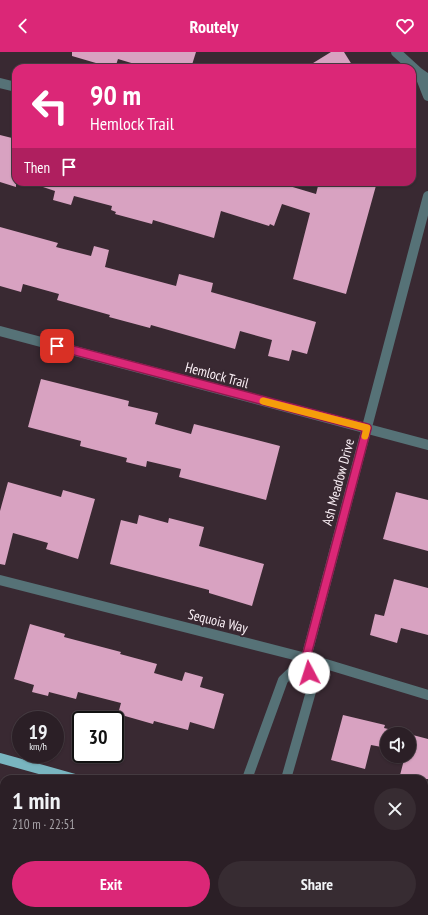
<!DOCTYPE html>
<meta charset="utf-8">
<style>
:root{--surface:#2b1f26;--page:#372c32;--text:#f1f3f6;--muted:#a6a2a7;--line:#473d43;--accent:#db2777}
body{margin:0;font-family:"PT Sans Narrow",sans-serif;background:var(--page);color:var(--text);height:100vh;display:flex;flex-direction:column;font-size:15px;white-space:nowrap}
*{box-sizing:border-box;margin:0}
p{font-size:13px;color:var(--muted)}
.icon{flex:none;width:22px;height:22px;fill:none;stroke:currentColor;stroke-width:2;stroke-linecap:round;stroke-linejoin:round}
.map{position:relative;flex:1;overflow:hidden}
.details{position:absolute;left:0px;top:723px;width:428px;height:140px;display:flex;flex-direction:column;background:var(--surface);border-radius:12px 12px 0 0;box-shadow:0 1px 3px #0004,0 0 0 1px var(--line)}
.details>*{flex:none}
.guide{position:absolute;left:12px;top:12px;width:404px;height:122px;border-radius:12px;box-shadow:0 1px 3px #0004,0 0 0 1px var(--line);background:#db2777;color:#fff;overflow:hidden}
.fabs{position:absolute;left:380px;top:675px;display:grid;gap:8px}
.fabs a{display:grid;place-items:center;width:36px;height:36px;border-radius:50%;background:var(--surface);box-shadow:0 1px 3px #0004,0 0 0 1px var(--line);font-size:20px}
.speed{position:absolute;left:12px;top:659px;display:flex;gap:8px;font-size:20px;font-weight:700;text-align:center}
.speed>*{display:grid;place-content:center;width:52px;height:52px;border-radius:50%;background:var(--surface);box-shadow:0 1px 3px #0004,0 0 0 1px var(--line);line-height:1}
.speed small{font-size:10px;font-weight:400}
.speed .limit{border:2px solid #111;border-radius:6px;background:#fff;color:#111}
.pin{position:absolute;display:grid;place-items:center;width:34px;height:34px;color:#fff;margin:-17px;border-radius:8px;box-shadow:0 2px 6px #0006}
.me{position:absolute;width:44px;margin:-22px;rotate:355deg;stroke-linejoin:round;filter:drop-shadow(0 0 3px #0008)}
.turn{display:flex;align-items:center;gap:14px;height:84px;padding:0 12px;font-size:18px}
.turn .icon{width:52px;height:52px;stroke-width:2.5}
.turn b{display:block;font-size:28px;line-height:34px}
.then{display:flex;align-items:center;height:38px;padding:0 12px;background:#0003;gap:8px;font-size:15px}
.round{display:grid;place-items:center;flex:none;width:42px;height:42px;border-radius:21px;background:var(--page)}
.headline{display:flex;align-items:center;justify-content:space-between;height:68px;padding:0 12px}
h1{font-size:24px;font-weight:800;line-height:30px}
.button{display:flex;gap:8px;margin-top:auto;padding:8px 12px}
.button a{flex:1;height:46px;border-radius:24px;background:var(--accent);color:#fff;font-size:16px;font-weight:800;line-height:46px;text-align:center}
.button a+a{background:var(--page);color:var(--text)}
header{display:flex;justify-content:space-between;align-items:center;height:52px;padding:0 12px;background:var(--accent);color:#fff;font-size:18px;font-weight:800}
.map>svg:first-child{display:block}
.building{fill:#d8a2c1}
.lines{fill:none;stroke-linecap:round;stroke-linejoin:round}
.minor{stroke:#567277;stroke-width:10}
.major{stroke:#79b5c0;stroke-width:10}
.route-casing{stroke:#8e194d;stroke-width:10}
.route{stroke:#db2777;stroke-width:7}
.slow{stroke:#f59e0b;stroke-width:7}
.labels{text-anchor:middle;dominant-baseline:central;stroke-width:4;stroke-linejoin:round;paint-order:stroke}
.street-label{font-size:14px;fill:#fcf1f7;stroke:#392932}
</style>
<header><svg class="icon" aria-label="back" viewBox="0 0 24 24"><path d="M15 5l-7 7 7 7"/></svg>Routely<svg class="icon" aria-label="heart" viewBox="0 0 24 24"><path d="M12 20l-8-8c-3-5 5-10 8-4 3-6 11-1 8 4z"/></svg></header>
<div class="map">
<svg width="428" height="863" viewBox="0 0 428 863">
<rect width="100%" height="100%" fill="#392932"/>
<!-- building -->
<path class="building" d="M72,0H196L191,16H148L118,7L115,16H113L72,4Z
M331,0H344L354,16H305Z
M0,83L16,87V135L0,130Z
M41,130H276L316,142L319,130H377L346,242L293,227L310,161L282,152L274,174L270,172L269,174L221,159L214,186L153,168L152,172L115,162L116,160L111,158L112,154L74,144L71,153L53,148L55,139L40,134Z
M0,175L58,191L56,195L91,204L94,194L109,198L105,215L176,234L179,222L213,231L211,240L316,270L307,302L292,298L289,309L268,304L272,288L240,279L235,297L151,273L150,276L109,265L110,263L57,248L59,242L23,232L21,240L0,234Z
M41,327L129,349L128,354L158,361L155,372L191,382L194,372L280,394L266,448L179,425L181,417L147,409L146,415L126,410L127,406L80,394L81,389L28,375Z
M8,430L61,445L63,438L95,447L78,507L46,497L48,491L13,481L5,513L0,512V459Z
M396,440L428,448V499L383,487Z
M139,463L168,471L169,466L204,475L199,494L264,512L252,554L209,541V538L110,512L121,468L137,472Z
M394,527L428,536V583L401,576L397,591L370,583L375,562L384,564Z
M30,572L65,582L64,585L121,600L120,602L157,612L154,621L182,629L185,620L203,625L200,635L224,642L214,677L190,670L188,678L154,669L153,672L118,662L121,651L78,640L76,647L49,640L48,644L32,640L34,633L14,627Z
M343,663L385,673L384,676L409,682H387V696L371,693L365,717L331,708Z
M409,682L428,687V727H399L405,704H409Z"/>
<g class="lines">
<!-- minor -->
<path class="minor" d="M396,0L419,21L428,27
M419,21L428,44
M0,31L16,35
M0,279L428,393
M0,528L306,606L428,643
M247,727L283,628L306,606
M286,727L312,636L306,606L428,144
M228,863L229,859"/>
<!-- major -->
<path class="major" d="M0,706L75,727
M0,746L4,747
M424,824L428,825
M409,859L424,863"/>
</g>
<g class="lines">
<defs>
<path id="route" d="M57,294L367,376L306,606L309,621"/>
</defs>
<!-- route casing -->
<use href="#route" class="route-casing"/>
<!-- route -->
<use href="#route" class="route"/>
<!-- slow -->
<path class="slow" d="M263,349L367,376L365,384"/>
</g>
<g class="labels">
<!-- street labels -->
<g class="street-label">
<text transform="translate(217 323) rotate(15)">Hemlock Trail</text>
<text transform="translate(338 430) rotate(-75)">Ash Meadow Drive</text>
<text transform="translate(218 569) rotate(14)">Sequoia Way</text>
</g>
</g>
</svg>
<div class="fabs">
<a><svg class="icon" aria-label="sound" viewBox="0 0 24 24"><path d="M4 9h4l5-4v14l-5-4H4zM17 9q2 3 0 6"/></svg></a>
</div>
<div class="speed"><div>19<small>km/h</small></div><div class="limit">30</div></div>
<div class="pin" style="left:57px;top:294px;background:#d93025"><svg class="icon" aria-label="arrive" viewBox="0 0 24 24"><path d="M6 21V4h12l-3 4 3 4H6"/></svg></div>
<svg class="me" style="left:309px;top:621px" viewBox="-20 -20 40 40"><circle r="19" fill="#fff"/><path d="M0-13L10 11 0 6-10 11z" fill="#db2777"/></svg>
<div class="guide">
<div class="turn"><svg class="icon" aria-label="left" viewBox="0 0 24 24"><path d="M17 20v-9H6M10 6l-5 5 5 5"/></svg><div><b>90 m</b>Hemlock Trail</div></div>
<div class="then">Then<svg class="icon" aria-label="arrive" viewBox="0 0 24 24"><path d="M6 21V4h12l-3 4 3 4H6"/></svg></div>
</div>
<section class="details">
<div class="headline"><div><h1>1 min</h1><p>210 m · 22:51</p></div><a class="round"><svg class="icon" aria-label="close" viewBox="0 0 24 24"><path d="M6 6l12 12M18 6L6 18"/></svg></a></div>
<div class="button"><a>Exit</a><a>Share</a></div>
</section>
</div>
